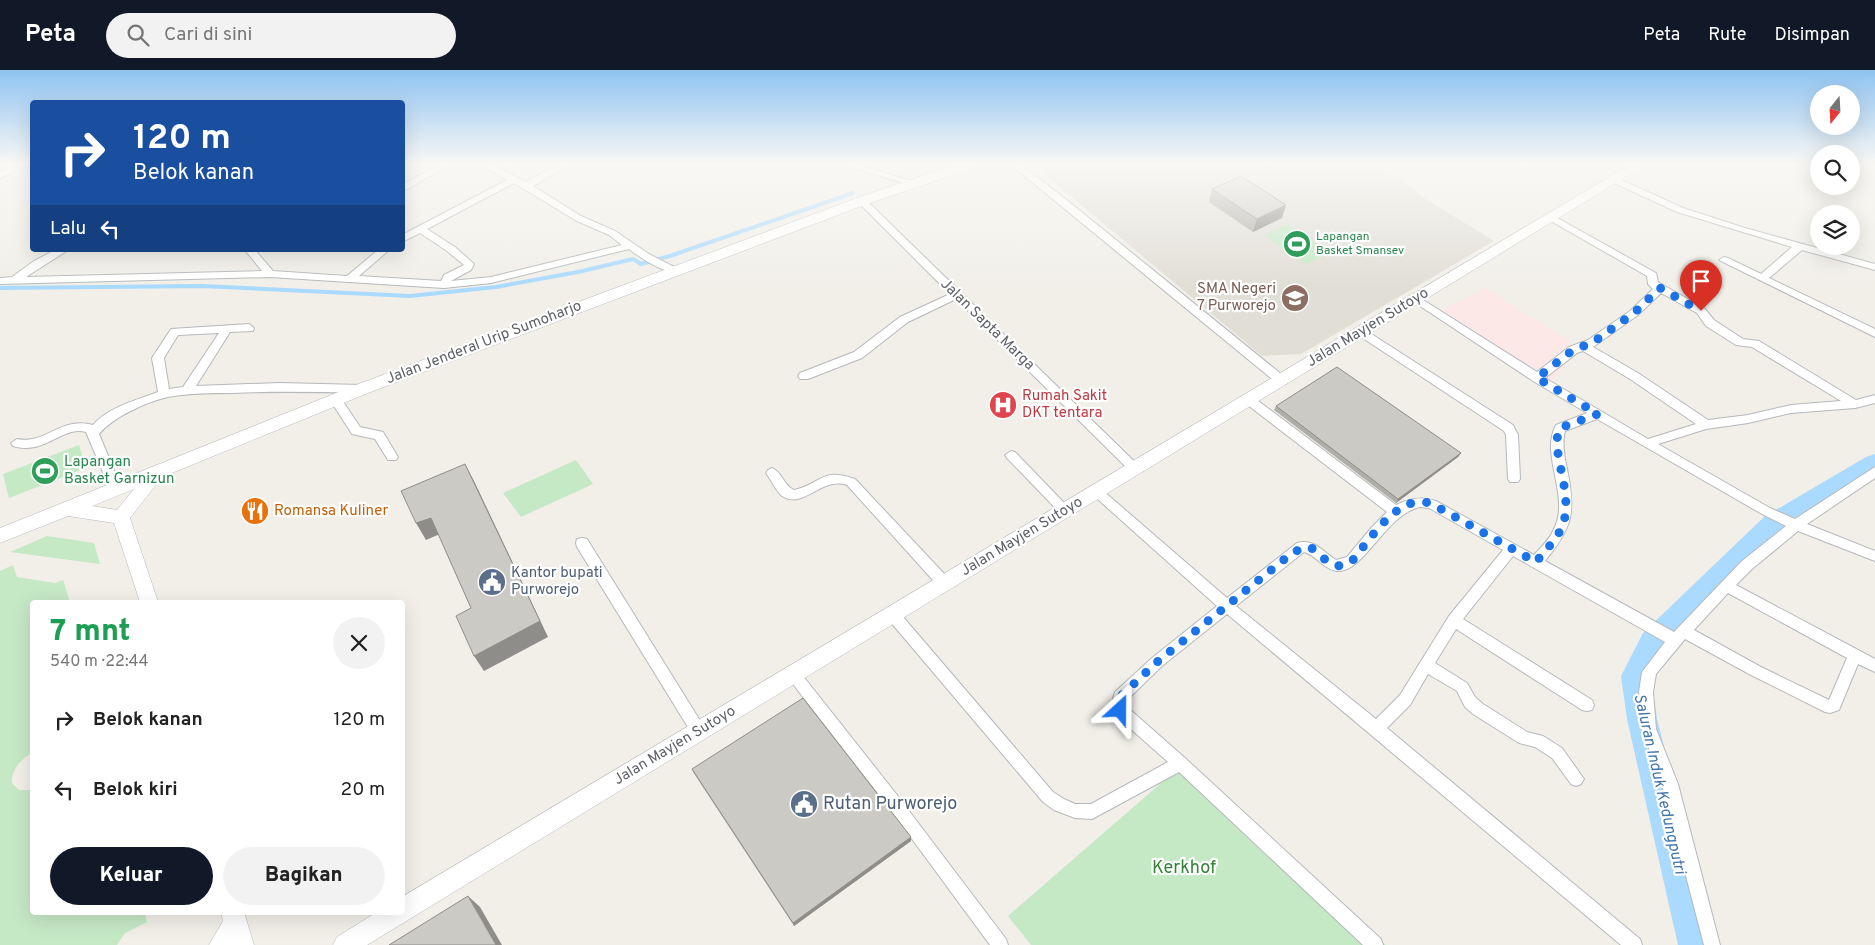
<!DOCTYPE html>
<html lang="id">
<meta charset="utf-8">
<style>
:root{--surface:#fff;--page:#f2f2f2;--text:#222;--muted:#767676;--accent:#111827}
body{margin:0;font-family:Overpass,sans-serif;background:var(--page);color:var(--text);height:100vh;display:flex;flex-direction:column;font-size:19px;white-space:nowrap}
*{box-sizing:border-box;margin:0}
p{font-size:16px;color:var(--muted)}
.icon{flex:none;width:28px;height:28px;fill:none;stroke:currentColor;stroke-width:2;stroke-linecap:round;stroke-linejoin:round}
.map{position:relative;flex:1;overflow:hidden}
.details{position:absolute;left:30px;top:530px;width:375px;height:315px;display:flex;flex-direction:column;background:var(--surface);border-radius:5px;box-shadow:0 5px 20px #0002}
.details>*{flex:none}
.top-card{position:absolute;left:30px;top:30px;width:375px;height:152px;border-radius:5px;box-shadow:0 5px 20px #0002;background:#1a4fa0;color:#fff;overflow:hidden}
.needle{width:32px;rotate:198deg}
.tools{position:absolute;left:1810px;top:15px;display:grid;gap:10px}
.tools a{display:grid;place-items:center;width:50px;height:50px;border-radius:50%;background:var(--surface);box-shadow:0 5px 20px #0002;font-size:25px}
.pin{position:absolute;display:grid;place-items:center;width:42px;height:42px;color:#fff;margin:-51px -21px;border-radius:50% 50% 50% 0;rotate:-45deg;box-shadow:0 0 5px #0007}
.pin .icon{rotate:45deg}
.me{position:absolute;width:55px;margin:-28px;rotate:24deg;stroke-linejoin:round;filter:drop-shadow(0 0 4px #0008)}
.turn{display:flex;align-items:center;gap:18px;height:105px;padding:0 20px;font-size:22px}
.turn .icon{width:65px;height:65px;stroke-width:2.5}
.turn b{display:block;font-size:35px;line-height:42px}
.then{display:flex;align-items:center;height:48px;padding:0 20px;background:#0003;gap:10px;font-size:19px}
.round{display:grid;place-items:center;flex:none;width:52px;height:52px;border-radius:26px;background:var(--page)}
.headline{display:flex;align-items:center;justify-content:space-between;height:85px;padding:0 20px}
h1{font-size:30px;font-weight:800;line-height:38px;color:#1e9e55}
.cta{display:flex;gap:10px;margin-top:auto;padding:10px 20px}
.cta a{flex:1;height:58px;border-radius:30px;background:var(--accent);color:#fff;font-size:20px;font-weight:800;line-height:58px;text-align:center}
.cta a+a{background:var(--page);color:var(--text)}
ul{padding:0;list-style:none}
li{display:flex;align-items:center;gap:15px;height:70px;padding:0 20px}
li div{flex:1}
li b{display:block;font-size:19px}
li em{font-style:normal}
header{display:flex;align-items:center;gap:30px;box-sizing:border-box;height:70px;padding:0 25px;background:var(--accent);color:#fff}
header strong{font-size:24px}
nav{display:flex;gap:28px;margin-inline-start:auto;font-size:18px}
.search{width:350px;height:45px;background:var(--page);display:flex;align-items:center;gap:12px;box-sizing:border-box;padding:0 18px;border-radius:28px;color:var(--muted);font-size:19px}
.map>svg:first-child{display:block}
.education{fill:#e1ded6}
.medical{fill:#fce8e6}
.green{fill:#c5e8c5}
.lines{fill:none;stroke-linecap:round;stroke-linejoin:round}
.stream{stroke:#aadaff;stroke-width:4}
.river{fill:#aadaff;fill-rule:evenodd}
.street-casing{stroke:#b5b8bc;stroke-width:2}
.secondary-casing{stroke:#b6babf;stroke-width:1}
.street{fill:#fff;fill-rule:evenodd}
.secondary{fill:#fff;fill-rule:evenodd}
.wall{fill:#afaea9}
.shaded-wall{fill:#8f8d8a}
.building{fill:#cccac5;stroke:#8f8d8a}
.route{stroke:#1a73e8;stroke-width:9;stroke-dasharray:0 16.2}
.labels{text-anchor:middle;dominant-baseline:central;stroke-width:4.5;stroke-linejoin:round;paint-order:stroke}
.far-leisure-label{font-size:12px;fill:#27864d;stroke:#fff;text-anchor:start}
.education-label{font-size:15px;fill:#785e54;stroke:#fff;text-anchor:end}
.street-label{font-size:15px;fill:#5f6368;stroke:#fff}
.health-label{font-size:15px;fill:#be3a42;stroke:#fff;text-anchor:start}
.leisure-label{font-size:15px;fill:#27864d;stroke:#fff;text-anchor:start}
.food-label{font-size:15px;fill:#c56008;stroke:#fff;text-anchor:start}
.service-label{font-size:15px;fill:#4e5e75;stroke:#fff;text-anchor:start}
.water-label{font-size:16px;font-style:italic;fill:#4174aa;stroke:#fff}
.near-service-label{font-size:18px;fill:#4e5e75;stroke:#fff;text-anchor:start}
.near-park-label{font-size:18px;fill:#348238;stroke:#fff}
</style>
<header>
<strong>Peta</strong>
<div class="search"><svg class="icon" aria-label="search" viewBox="0 0 24 24"><circle cx="10" cy="10" r="6"/><path d="M15 15l6 6"/></svg>Cari di sini</div>
<nav><a>Peta</a><a>Rute</a><a>Disimpan</a></nav>
</header>
<div class="map">
<svg width="1875" height="875" viewBox="0 0 1875 875">
<rect width="100%" height="100%" fill="#f1efe8"/>
<!-- education -->
<path class="education" d="M1040,95H1375L1400,109L1424,128L1494,171L1301,284L1262,286L1042,102Z"/>
<!-- medical -->
<path class="medical" d="M1485,218L1569,271L1566,295L1552,311L1439,241Z"/>
<!-- green -->
<path class="green" d="M1288,154L1330,182L1306,194L1264,165Z
M79,375L86,398L9,428L3,404Z
M576,390L593,414L521,447L503,423Z
M47,466L94,473L100,494L10,482Z
M13,495L17,507L55,513L63,510L70,532H32V683C21,689 11,700 12,713L19,720H32V842L145,843L147,852L125,863L117,875H0V501Z
M1183,694L1386,875H1031L1008,846Z"/>
<g class="lines">
<!-- stream -->
<path class="stream" d="M0,218L202,216L410,226L496,217L578,202L633,189L641,194L673,185L853,123"/>
<!-- river -->
<path class="river" d="M1875,384V406L1782,461L1663,581L1651,606L1657,649L1714,875H1678L1627,649L1621,606L1643,563L1764,447L1866,387Z"/>
<defs>
<path id="street" d="M17,94H30L0,108V102Z
M440,94H452L402,122V115Z
M479,94H491L526,112L559,94H571L533,116L581,146L615,161L649,184L680,200L679,202C666,205 639,187 629,179L491,213L444,218L270,207L0,214V208L12,207L34,191L55,180H68L26,207L262,201L245,180H255L273,201L347,206L378,180H389L359,206L441,211L444,205L464,195L447,181L420,163L402,172V165L507,110ZM514,113L575,150L609,165L622,175L491,207L451,211L471,200L474,194L455,177L427,159Z
M841,94H857L918,113L913,116Z
M1010,94H1020L1068,131L1286,308L1288,311L1286,314H1278Z
M1615,107L1683,138L1745,158L1875,194V200L1802,180L1769,208L1875,259V267L1719,190L1724,187L1728,188L1761,204L1792,177L1677,142L1612,112L1610,110Z
M862,128L865,129L1139,396L1141,399L1139,402H1131L956,229L908,252L862,288L808,309H800L798,306L800,303L854,282L900,247L950,224L857,131Z
M1552,145L1656,203L1658,212L1705,239L1714,250L1743,269L1759,271L1856,330L1875,325V333L1855,338L1791,343L1748,353L1706,359L1658,374L1770,438L1795,449L1875,397V408L1807,454L1875,481V491L1798,461L1752,499L1736,515L1875,589V602L1858,594L1839,640L1830,643L1825,642L1751,605L1685,569L1656,604L1653,622L1656,659L1678,714L1720,875H1704L1662,714L1642,659L1639,622L1642,602L1665,572L1513,486L1463,549L1592,630L1594,635L1592,640L1587,641L1582,640L1456,559L1435,593L1467,613L1475,627L1483,634L1527,662L1543,666L1562,678L1584,709L1581,714L1576,716L1571,714L1552,688L1535,677L1519,673L1473,644L1465,637L1457,621L1428,604L1410,635L1387,658L1640,869L1642,875H1621L1227,544L1162,596L1127,630V637L1185,688L1381,869L1383,875H1363L1179,702L1092,749L1075,748L1054,740L1043,732L888,549L886,545L888,541L893,539L898,541L1053,722L1064,729L1075,734H1091L1168,692L1115,645C1112,638 1112,629 1115,622L1152,588L1217,536L1093,425L1091,422L1093,419H1101L1227,528L1297,473C1314,468 1323,482 1336,490L1347,487L1372,457L1387,442L1245,333L1243,330L1245,327H1253L1396,435C1410,428 1422,426 1436,431L1534,485C1541,477 1549,470 1553,461C1572,427 1539,386 1556,355L1587,343L1533,311L1411,230L1412,228H1420L1537,302L1569,277L1588,270L1630,241L1653,219L1648,214L1647,206L1549,150L1547,148ZM1661,223L1697,243L1706,256L1736,275L1752,277L1841,331L1791,335L1748,345L1708,350L1638,303L1593,277L1638,245ZM1583,281L1630,309L1696,354L1648,369L1545,308L1577,283ZM1597,349L1762,444L1786,456L1742,491L1674,562L1545,491C1573,457 1576,442 1567,399C1564,386 1562,373 1565,361ZM1420,437L1429,438L1503,480L1449,546L1400,625L1376,649L1236,536L1304,482C1316,485 1323,499 1337,501C1364,503 1385,445 1420,437ZM1728,523L1847,588L1829,630L1761,597L1694,560Z
M249,254L254,258L253,261L230,262L196,316L280,313L362,315L368,319L362,323C319,322 276,321 233,323C211,323 189,323 168,327C146,332 113,347 99,364L122,419L120,422H112L110,419L86,362C63,355 44,386 13,376L11,373L17,369C45,375 61,346 93,355C108,337 137,330 158,322L152,288L171,259ZM219,263L183,317L169,319L164,288L178,265Z
M1362,258L1513,355L1518,365L1520,409L1518,412H1510L1508,409L1506,365L1504,361L1358,265L1357,262Z
M336,326L340,327L360,357L383,362L398,387L396,390H388L375,369L352,364L330,330Z
M1011,381L1015,382L1069,438L1071,441L1069,444H1061L1007,388L1005,385Z
M772,398C782,402 784,416 794,420C823,413 821,397 855,409L950,510L952,514L950,518L945,519L940,518L847,415C821,406 804,440 782,426C777,422 772,412 768,406L766,403L768,400Z
M582,468L587,469L704,657L706,662L704,667L699,669L694,667L577,477L576,473L577,469Z
M794,599L799,601L897,725L1006,869L1008,875H990L887,735L789,609L787,605L789,601Z"/>
<path id="secondary" d="M957,94H978L977,97L867,134L368,323L162,407L130,448L158,532H140L114,453L68,446L0,473V458L356,315L857,128ZM134,419L117,440L92,436Z
M1631,94H1647L367,875H333L337,867L377,842H402V827Z
M221,842H244L254,875H209L223,851Z"/>
</defs>
<!-- street casing -->
<use href="#street" class="street-casing"/>
<!-- secondary casing -->
<use href="#secondary" class="secondary-casing"/>
<!-- street -->
<use href="#street" class="street"/>
<!-- secondary -->
<use href="#secondary" class="secondary"/>
</g>
<!-- wall -->
<path class="wall" d="M1212,119L1282,148L1253,162L1209,132Z
M1276,336L1461,383L1458,387L1396,433L1274,340Z
M692,699L911,767V771L794,856L693,702Z"/>
<!-- shaded-wall -->
<path class="shaded-wall" d="M1286,135L1282,148L1253,162L1257,149Z
M1461,383L1458,387L1396,433L1398,429Z
M465,394L474,411L548,567L484,601L474,586Z
M431,448L440,464L426,470L416,453Z
M911,767V771L794,856L793,853Z
M468,826L480,837L502,875H496Z"/>
<!-- building -->
<path class="building" d="M1241,106L1286,135L1257,149L1212,119Z
M1337,297L1461,383L1398,429L1276,336Z
M465,394L540,551L474,586L456,546L471,538L431,448L416,453L401,421Z
M803,628L911,767L793,853L692,699Z
M468,826L496,875H389Z"/>
<!-- sky -->
<linearGradient id="sky" x2="0" y2="1"><stop stop-color="#8fc3f1"/><stop offset="0.43" stop-color="#f9f8f5"/><stop offset="1" stop-color="#f9f8f5" stop-opacity="0"/></linearGradient>
<rect width="1875" height="217" fill="url(#sky)"/>
<g class="lines">
<!-- route -->
<path class="route" d="M1120,640V627L1157,592L1291,484L1302,478L1310,477C1325,487 1333,504 1352,491C1370,470 1399,421 1432,434L1536,492C1544,482 1554,472 1560,461C1578,428 1548,381 1560,358L1598,344L1537,308L1573,280L1592,273L1634,243L1660,218L1701,241"/>
</g>
<!-- icons -->
<defs>
<symbol id="stadium-disc" viewBox="-11 -11 22 22"><circle r="9.5" fill="#2e9e5b" stroke="#fff"/><path d="M0-5a6.5 5 0 1 0 0 10a6.5 5 0 1 0 0-10ZM-3.5-1.8h7v3.6h-7Z" fill="#fff"/></symbol>
<symbol id="school-disc" viewBox="-11 -11 22 22"><circle r="9.5" fill="#8d6e63" stroke="#fff"/><path d="M0-5L7-2L0 1L-7-2ZM-4 1L0 2.5L4 1V4Q0 6-4 4Z" fill="#fff"/></symbol>
<symbol id="hospital-disc" viewBox="-11 -11 22 22"><circle r="9.5" fill="#e0444e" stroke="#fff"/><path d="M-5-5h3v3.5h4V-5h3V5h-3V1.5h-4V5h-3Z" fill="#fff"/></symbol>
<symbol id="restaurant-disc" viewBox="-11 -11 22 22"><circle r="9.5" fill="#e8710a" stroke="#fff"/><path d="M-5-6h1v4h1v-4h1v4h1v-4h1v5L-1.5 .5V6h-2V.5L-5-1ZM5-6V6H3V1.5H1.5Q1.5-4 5-6Z" fill="#fff"/></symbol>
<symbol id="civic-disc" viewBox="-11 -11 22 22"><circle r="9.5" fill="#5c6f8a" stroke="#fff"/><path d="M-.6-6.5H3V-4.5H.6V-3L4-1V1h2V6H-6V1h2V-1L-.6-3ZM-1.2 2.5V6h2.4V2.5Z" fill="#fff"/></symbol>
</defs>
<g fill-rule="evenodd">
<use href="#stadium-disc" x="1281" y="158" width="32" height="32"/>
<use href="#school-disc" x="1279" y="212" width="32" height="32"/>
<use href="#hospital-disc" x="987" y="319" width="32" height="32"/>
<use href="#stadium-disc" x="29" y="385" width="32" height="32"/>
<use href="#restaurant-disc" x="239" y="425" width="32" height="32"/>
<use href="#civic-disc" x="476" y="496" width="32" height="32"/>
<use href="#civic-disc" x="788" y="718" width="32" height="32"/>
</g>
<g class="labels">
<!-- far-leisure labels -->
<g class="far-leisure-label">
<text x="1316" y="167">Lapangan<tspan x="1316" dy="14">Basket Smansev</tspan></text>
</g>
<!-- education labels -->
<g class="education-label">
<text x="1276" y="219">SMA Negeri<tspan x="1276" dy="17">7 Purworejo</tspan></text>
</g>
<!-- street labels -->
<g class="street-label">
<text transform="translate(987 255) rotate(44)">Jalan Sapta Marga</text>
<text transform="translate(1368 258) rotate(-31)">Jalan Mayjen Sutoyo</text>
<text transform="translate(484 273) rotate(-21)">Jalan Jenderal Urip Sumoharjo</text>
<text transform="translate(1022 467) rotate(-31)">Jalan Mayjen Sutoyo</text>
<text transform="translate(675 676) rotate(-31)">Jalan Mayjen Sutoyo</text>
</g>
<!-- health labels -->
<g class="health-label">
<text x="1022" y="326">Rumah Sakit<tspan x="1022" dy="17">DKT tentara</tspan></text>
</g>
<!-- leisure labels -->
<g class="leisure-label">
<text x="64" y="392">Lapangan<tspan x="64" dy="17">Basket Garnizun</tspan></text>
</g>
<!-- food labels -->
<g class="food-label">
<text x="274" y="441">Romansa Kuliner</text>
</g>
<!-- service labels -->
<g class="service-label">
<text x="511" y="503">Kantor bupati<tspan x="511" dy="17">Purworejo</tspan></text>
</g>
<!-- water labels -->
<g class="water-label">
<text transform="translate(1659 714) rotate(77)">Saluran Induk Kedungputri</text>
</g>
<!-- near-service labels -->
<g class="near-service-label">
<text x="823" y="734">Rutan Purworejo</text>
</g>
<!-- near-park labels -->
<g class="near-park-label">
<text x="1184" y="798">Kerkhof</text>
</g>
</g>
</svg>
<div class="tools">
<a><svg class="needle" viewBox="-14 -14 28 28"><path d="M0-13l5 13h-10z" fill="#e53935"/><path d="M0 13l5-13h-10z" fill="#767676"/></svg></a>
<a><svg class="icon" aria-label="search" viewBox="0 0 24 24"><circle cx="10" cy="10" r="6"/><path d="M15 15l6 6"/></svg></a>
<a><svg class="icon" aria-label="layers" viewBox="0 0 24 24"><path d="M12 4l9 5-9 5-9-5zM3 14l9 5 9-5"/></svg></a>
</div>
<div class="pin" style="left:1701px;top:241px;background:#d93025"><svg class="icon" aria-label="arrive" viewBox="0 0 24 24"><path d="M6 21V4h12l-3 4 3 4H6"/></svg></div>
<svg class="me" style="left:1120px;top:640px" viewBox="-20 -20 40 40"><path d="M0-17L14 15 0 8-14 15z" fill="#1a73e8" stroke="#fff" stroke-width="4"/></svg>
<div class="top-card">
<div class="turn"><svg class="icon" aria-label="right" viewBox="0 0 24 24"><path d="M7 20v-9h11M14 6l5 5-5 5"/></svg><div><b>120 m</b>Belok kanan</div></div>
<div class="then">Lalu<svg class="icon" aria-label="left" viewBox="0 0 24 24"><path d="M17 20v-9H6M10 6l-5 5 5 5"/></svg></div>
</div>
<section class="details">
<div class="headline"><div><h1>7 mnt</h1><p>540 m · 22:44</p></div><a class="round"><svg class="icon" aria-label="close" viewBox="0 0 24 24"><path d="M6 6l12 12M18 6L6 18"/></svg></a></div>
<ul>
<li><svg class="icon" aria-label="right" viewBox="0 0 24 24"><path d="M7 20v-9h11M14 6l5 5-5 5"/></svg><div><b>Belok kanan</b></div><em>120 m</em></li>
<li><svg class="icon" aria-label="left" viewBox="0 0 24 24"><path d="M17 20v-9H6M10 6l-5 5 5 5"/></svg><div><b>Belok kiri</b></div><em>20 m</em></li>
</ul>
<div class="cta"><a>Keluar</a><a>Bagikan</a></div>
</section>
</div>
